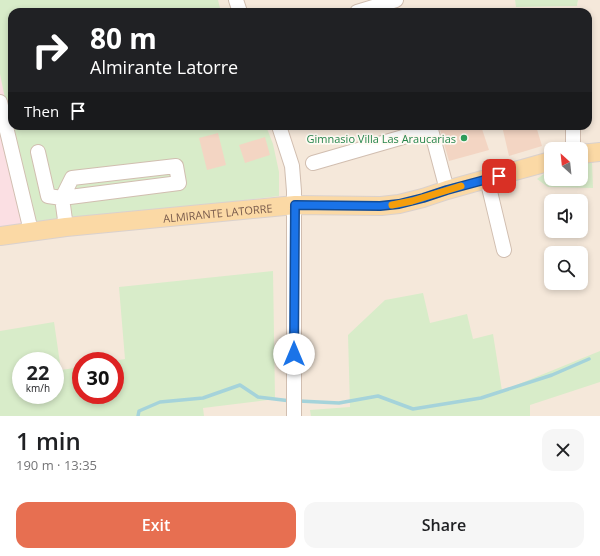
<!DOCTYPE html>
<meta charset="utf-8">
<style>
:root{--surface:#fff;--page:#f6f6f6;--text:#202124;--muted:#757577;--accent:#e76f51}
body{margin:0;font-family:"Open Sans",sans-serif;background:var(--page);color:var(--text);height:100vh;display:flex;flex-direction:column;font-size:15px;white-space:nowrap}
*{box-sizing:border-box;margin:0}
p{font-size:13px;color:var(--muted)}
.icon{flex:none;width:22px;height:22px;fill:none;stroke:currentColor;stroke-width:2;stroke-linecap:round;stroke-linejoin:round}
.map{position:relative;height:416px;overflow:hidden}
.side{display:flex;flex-direction:column;background:var(--surface);flex:1}
.side>*{flex:none}
.banner{position:absolute;left:8px;top:8px;width:584px;height:122px;border-radius:12px;box-shadow:0 2px 6px #0003;background:#202124;color:#fff;overflow:hidden}
.needle{width:26px;rotate:333deg}
.controls{position:absolute;left:544px;top:142px;display:grid;gap:8px}
.controls a{display:grid;place-items:center;width:44px;height:44px;border-radius:8px;background:var(--surface);box-shadow:0 2px 6px #0003;font-size:20px}
.speed{position:absolute;left:12px;top:352px;display:flex;gap:8px;font-size:20px;font-weight:700;text-align:center}
.speed>*{display:grid;place-content:center;width:52px;height:52px;border-radius:50%;background:var(--surface);box-shadow:0 2px 6px #0003;line-height:1}
.speed small{font-size:10px;font-weight:400}
.speed .limit{border:6px solid #d22;background:#fff;color:#111}
.pin{position:absolute;display:grid;place-items:center;width:34px;height:34px;color:#fff;margin:-17px;border-radius:8px;box-shadow:0 2px 6px #0006}
.me{position:absolute;width:44px;margin:-22px;rotate:0deg;stroke-linejoin:round;filter:drop-shadow(0 0 3px #0008)}
.turn{display:flex;align-items:center;gap:14px;height:84px;padding:0 16px;font-size:18px}
.turn .icon{width:52px;height:52px;stroke-width:2.5}
.turn b{display:block;font-size:28px;line-height:34px}
.then{display:flex;align-items:center;height:38px;padding:0 16px;background:#0003;gap:8px;font-size:15px}
.round{display:grid;place-items:center;flex:none;width:42px;height:42px;border-radius:12px;background:var(--page)}
.overview{display:flex;align-items:center;justify-content:space-between;height:68px;padding:0 16px}
h1{font-size:24px;font-weight:600;line-height:30px}
.action{display:flex;gap:8px;margin-top:auto;padding:8px 16px}
.action a{flex:1;height:46px;border-radius:12px;background:var(--accent);color:#fff;font-size:16px;font-weight:600;line-height:46px;text-align:center}
.action a+a{background:var(--page);color:var(--text)}
.map>svg:first-child{display:block}
.residential{fill:#f5e8da;fill-rule:evenodd}
.medical{fill:#fbdfe3}
.green{fill:#d8ecc9;fill-rule:evenodd}
.lines{fill:none;stroke-linecap:round;stroke-linejoin:round}
.stream{stroke:#a5d3da;stroke-width:3.5}
.building{fill:#f3d5c3}
.minor-casing{stroke:#d1beb0;stroke-width:16}
.major-casing{stroke:#dad1cd;stroke-width:20}
.minor{stroke:#fff;stroke-width:14}
.major{stroke:#fbd9a5;stroke-width:18}
.route-casing{stroke:#114b97;stroke-width:10}
.route{stroke:#1a73e8;stroke-width:7}
.slow{stroke:#f59e0b;stroke-width:7}
.leisure-dot{fill:#2e9e5b;stroke:#fffaf3;stroke-width:1.5}
.labels{text-anchor:middle;dominant-baseline:central;stroke-width:3.5;stroke-linejoin:round;paint-order:stroke}
.leisure-label{font-size:11px;fill:#27864d;stroke:#fffaf3;text-anchor:end}
.street-label{font-size:11px;fill:#7a5c4d;stroke:#fffaf3}
</style>
<div class="map">
<svg width="600" height="416" viewBox="0 0 600 416">
<rect width="100%" height="100%" fill="#fdf6ec"/>
<!-- residential -->
<path class="residential" d="M0,0H515L517,7L577,6L578,0H600V416H0ZM12,12H588V126H12ZM551,149H581V179H551ZM551,201H581V231H551ZM551,253H581V283H551ZM21,361H55V395H21ZM81,361H115V395H81Z"/>
<!-- medical -->
<path class="medical" d="M0,74L31,225L0,227Z"/>
<!-- green -->
<path class="green" d="M0,0H218L221,12H12V126H266L273,144L279,172V196L31,225L0,74Z
M515,0H578L577,6L516,7Z
M581,163H592L593,188L548,187L537,179L548,171L551,170V179H581Z
M273,271L275,399L203,408L204,416H0V331L54,322L61,370L81,367V395H115V361H113L125,359L119,287ZM21,361H55V395H21Z
M423,293L430,323L467,314L473,339L493,334L502,391L600,351V382L530,405V416H311L310,410L350,407L348,335L385,300Z"/>
<g class="lines">
<!-- stream -->
<path class="stream" d="M299,401L339,403L378,396L413,409L481,398L552,375L589,359
M138,416L139,411L160,402L203,398L240,385L258,397L291,401"/>
</g>
<!-- building -->
<path class="building" d="M439,126H481L489,150L449,161Z
M502,126H536L542,146L509,156Z
M218,133L226,165L207,170L199,138Z
M265,137L270,155L245,163L239,145Z"/>
<g class="lines">
<defs>
<path id="minor" d="M236,0L240,12
M357,12L396,0
M0,102L31,231
M279,126L292,166L294,191V416
M430,126L447,190
M573,149V126
M38,152L48,196L62,198L66,227
M313,163L431,129
M176,166L179,183L62,198L72,178Z
M487,179L504,250"/>
<g id="major">
<path d="M581,154L600,152"/>
<path id="s1" d="M0,236L66,227L295,205L381,206L399,204L423,198L447,190L551,161"/>
</g>
</defs>
<!-- minor casing -->
<use href="#minor" class="minor-casing"/>
<!-- major casing -->
<use href="#major" class="major-casing"/>
<!-- minor -->
<use href="#minor" class="minor"/>
<!-- major -->
<use href="#major" class="major"/>
</g>
<g class="lines">
<defs>
<path id="route" d="M294,354L295,205L380,206L399,204L423,198L447,190L499,176"/>
</defs>
<!-- route casing -->
<use href="#route" class="route-casing"/>
<!-- route -->
<use href="#route" class="route"/>
<!-- slow -->
<path class="slow" d="M392,205L412,201L461,186"/>
</g>
<!-- markers -->
<circle class="leisure-dot" cx="464" cy="138" r="4"/>
<g class="labels">
<!-- leisure labels -->
<g class="leisure-label">
<text x="456" y="138">Gimnasio Villa Las Araucarias</text>
</g>
<!-- street labels -->
<g class="street-label">
<text stroke="none"><textPath href="#s1" startOffset="219">ALMIRANTE LATORRE</textPath></text>
</g>
</g>
</svg>
<div class="controls">
<a><svg class="needle" viewBox="-14 -14 28 28"><path d="M0-13l5 13h-10z" fill="#e53935"/><path d="M0 13l5-13h-10z" fill="#757577"/></svg></a>
<a><svg class="icon" aria-label="sound" viewBox="0 0 24 24"><path d="M4 9h4l5-4v14l-5-4H4zM17 9q2 3 0 6"/></svg></a>
<a><svg class="icon" aria-label="search" viewBox="0 0 24 24"><circle cx="10" cy="10" r="6"/><path d="M15 15l6 6"/></svg></a>
</div>
<div class="speed"><div>22<small>km/h</small></div><div class="limit">30</div></div>
<div class="pin" style="left:499px;top:176px;background:#d93025"><svg class="icon" aria-label="arrive" viewBox="0 0 24 24"><path d="M6 21V4h12l-3 4 3 4H6"/></svg></div>
<svg class="me" style="left:294px;top:354px" viewBox="-20 -20 40 40"><circle r="19" fill="#fff"/><path d="M0-13L10 11 0 6-10 11z" fill="#1a73e8"/></svg>
<div class="banner">
<div class="turn"><svg class="icon" aria-label="right" viewBox="0 0 24 24"><path d="M7 20v-9h11M14 6l5 5-5 5"/></svg><div><b>80 m</b>Almirante Latorre</div></div>
<div class="then">Then<svg class="icon" aria-label="arrive" viewBox="0 0 24 24"><path d="M6 21V4h12l-3 4 3 4H6"/></svg></div>
</div>
</div>
<section class="side">
<div class="overview"><div><h1>1 min</h1><p>190 m · 13:35</p></div><a class="round"><svg class="icon" aria-label="close" viewBox="0 0 24 24"><path d="M6 6l12 12M18 6L6 18"/></svg></a></div>
<div class="action"><a>Exit</a><a>Share</a></div>
</section>
